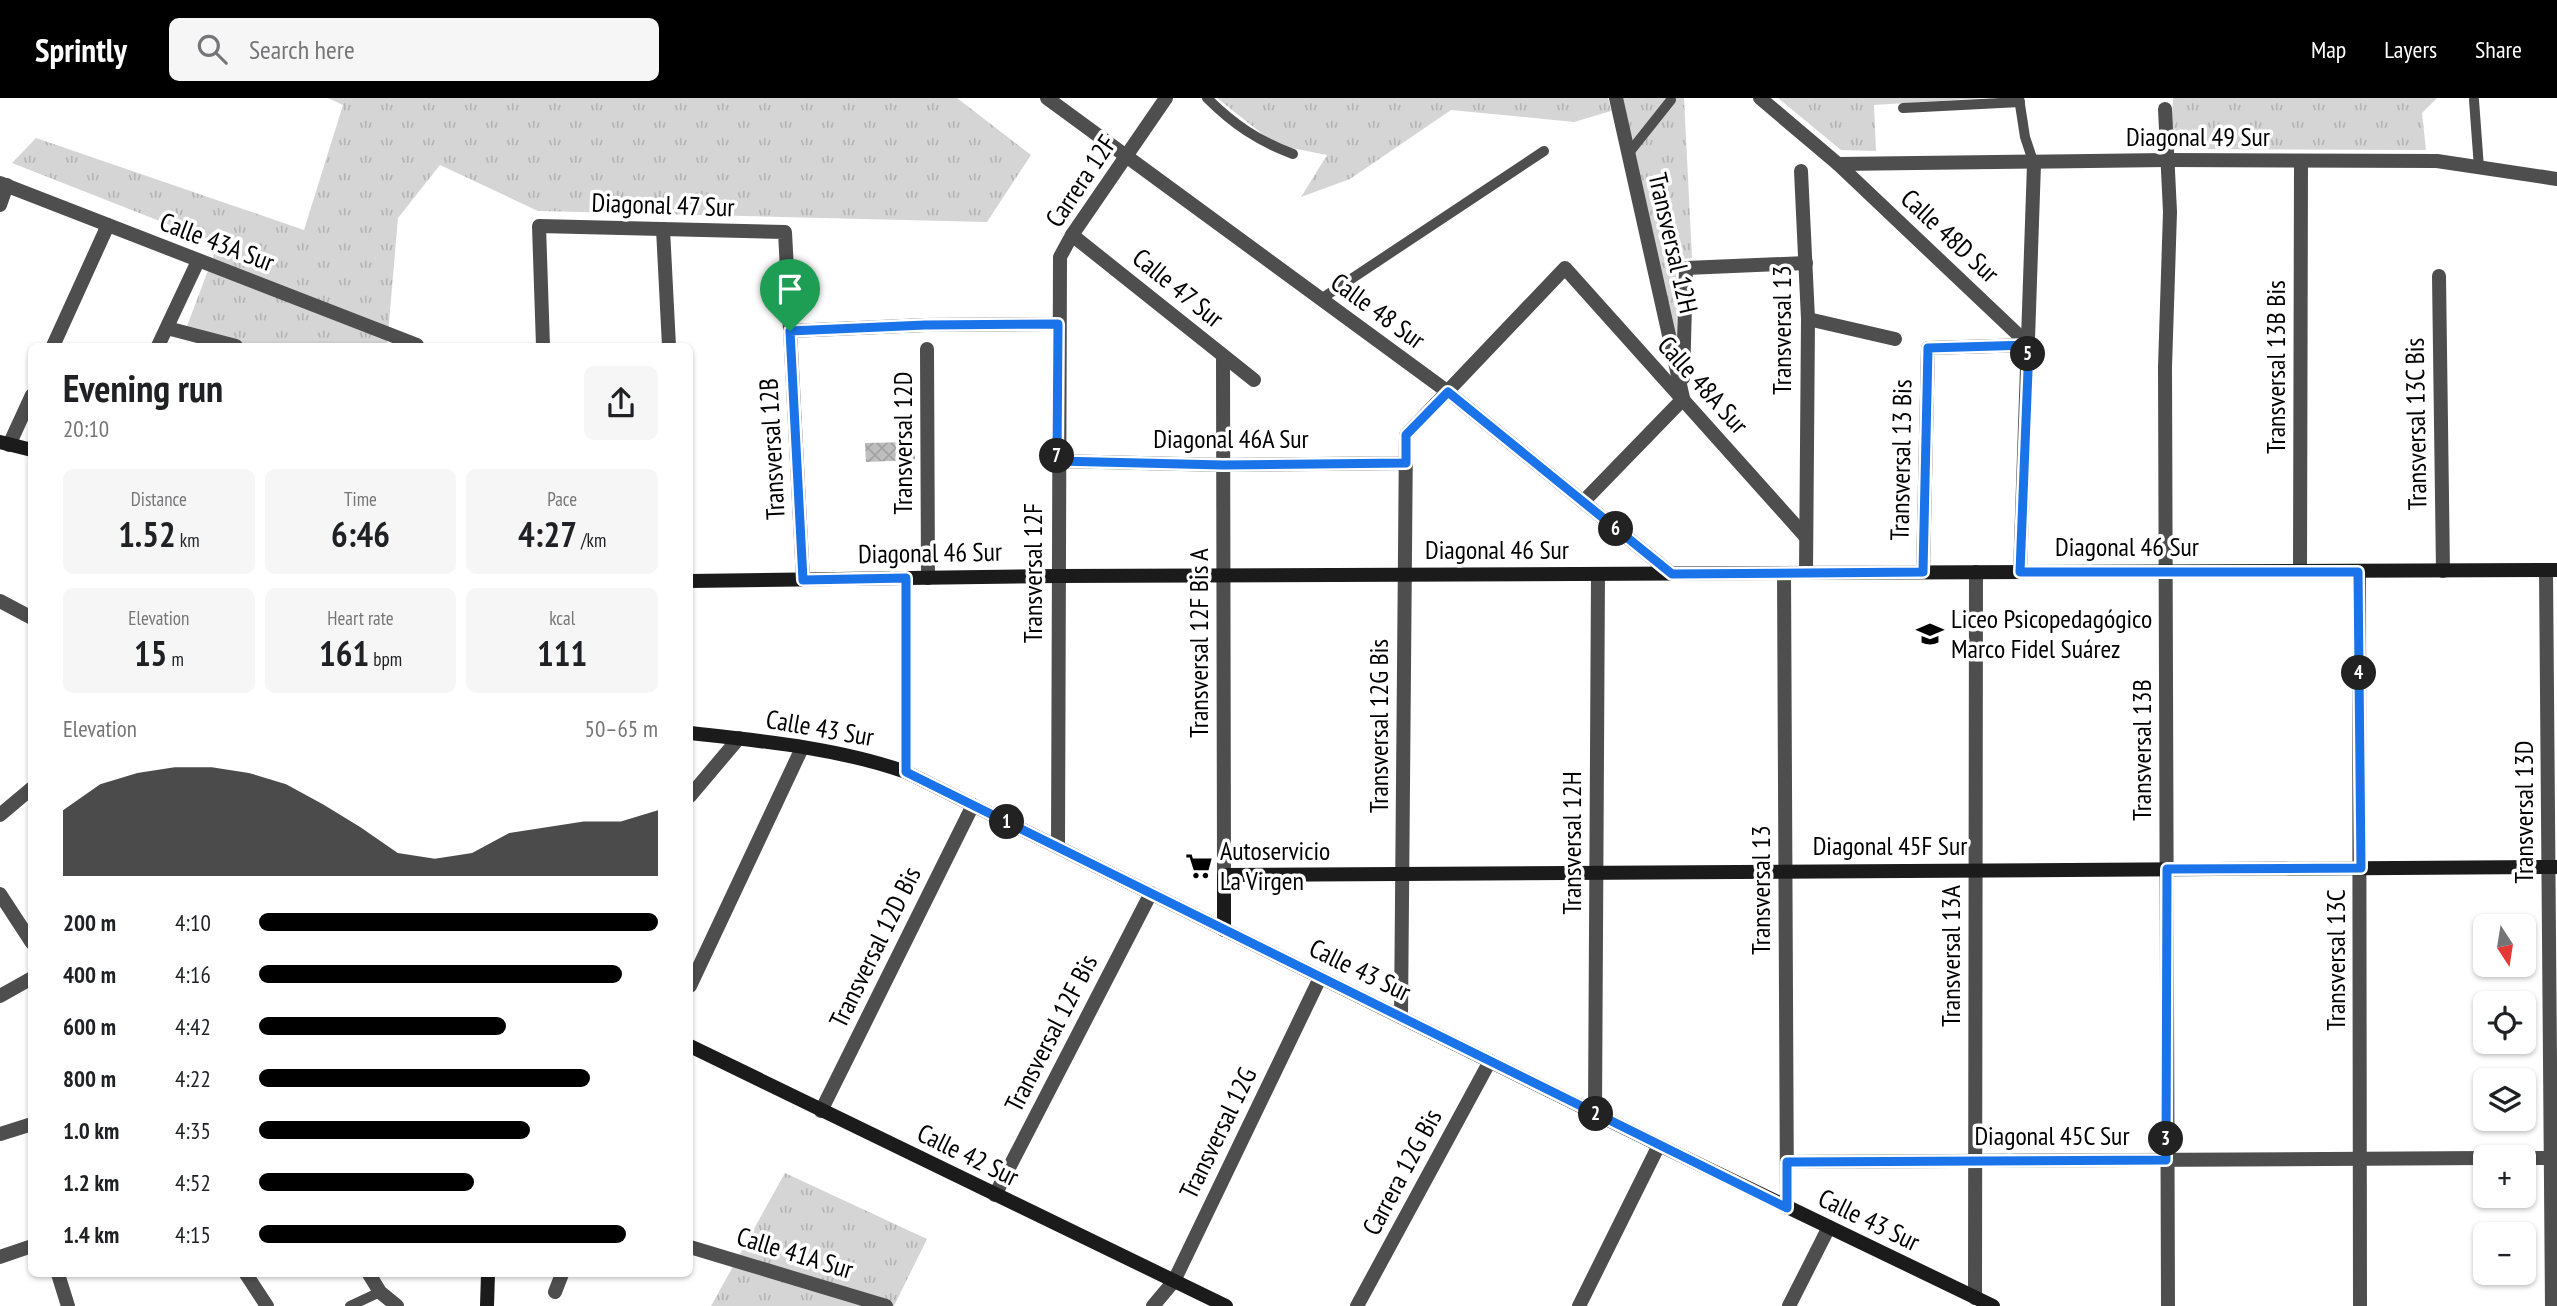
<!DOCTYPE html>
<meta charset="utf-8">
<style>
body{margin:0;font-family:"PT Sans Narrow",sans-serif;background:#f6f6f6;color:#202124;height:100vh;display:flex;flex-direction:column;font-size:26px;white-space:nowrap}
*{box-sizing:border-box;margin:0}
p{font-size:23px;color:#757577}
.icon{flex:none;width:38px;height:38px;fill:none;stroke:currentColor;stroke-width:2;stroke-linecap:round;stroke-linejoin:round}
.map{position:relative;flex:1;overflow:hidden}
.drawer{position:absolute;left:28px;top:245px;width:665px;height:934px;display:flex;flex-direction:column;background:#fff;border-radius:10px;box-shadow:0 2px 5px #0004}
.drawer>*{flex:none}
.needle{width:46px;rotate:168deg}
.controls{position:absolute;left:2473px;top:816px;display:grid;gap:14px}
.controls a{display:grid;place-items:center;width:63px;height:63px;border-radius:10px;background:#fff;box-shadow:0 2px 5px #0004;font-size:35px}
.pin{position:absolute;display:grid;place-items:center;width:60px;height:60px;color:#fff;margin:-72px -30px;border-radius:50% 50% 50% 0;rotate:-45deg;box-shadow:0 0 7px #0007}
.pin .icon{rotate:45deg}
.km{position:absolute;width:35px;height:35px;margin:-18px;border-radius:50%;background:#222;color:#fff;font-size:19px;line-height:35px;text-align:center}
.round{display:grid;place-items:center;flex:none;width:74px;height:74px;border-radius:10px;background:#f6f6f6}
.headline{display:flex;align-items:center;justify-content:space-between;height:119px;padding:0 35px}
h1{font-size:38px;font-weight:800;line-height:52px}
.stats{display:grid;grid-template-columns:repeat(3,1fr);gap:10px;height:119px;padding:7px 35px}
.stats div{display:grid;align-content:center;border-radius:10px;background:#f6f6f6;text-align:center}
.stats b{font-size:35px;font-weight:800}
.stats small{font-size:19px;font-weight:400}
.stats p{font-size:19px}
.chart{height:196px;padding:14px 35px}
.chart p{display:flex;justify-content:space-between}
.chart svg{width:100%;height:126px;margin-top:7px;fill:#000;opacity:.7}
ul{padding:0 35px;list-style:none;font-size:23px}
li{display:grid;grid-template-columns:112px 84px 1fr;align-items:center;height:52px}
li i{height:18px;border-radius:9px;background:#000}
header{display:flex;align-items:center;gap:42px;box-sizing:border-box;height:98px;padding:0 35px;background:#000;color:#fff}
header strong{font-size:33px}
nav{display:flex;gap:38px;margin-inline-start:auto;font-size:24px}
.search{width:490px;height:63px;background:#f6f6f6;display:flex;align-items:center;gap:18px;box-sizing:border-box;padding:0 24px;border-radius:10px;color:#757577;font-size:26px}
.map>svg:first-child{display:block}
</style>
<header>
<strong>Sprintly</strong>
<div class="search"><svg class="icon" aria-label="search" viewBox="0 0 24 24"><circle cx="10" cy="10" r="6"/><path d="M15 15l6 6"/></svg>Search here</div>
<nav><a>Map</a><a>Layers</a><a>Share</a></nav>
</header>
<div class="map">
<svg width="2557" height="1208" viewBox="0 0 2557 1208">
<defs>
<pattern id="grass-tufts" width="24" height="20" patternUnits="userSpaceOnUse" patternTransform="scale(1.75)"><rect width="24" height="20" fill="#d5d5d5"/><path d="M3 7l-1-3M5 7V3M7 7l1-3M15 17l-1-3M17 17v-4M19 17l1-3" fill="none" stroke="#b5b5b5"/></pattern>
<pattern id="building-cross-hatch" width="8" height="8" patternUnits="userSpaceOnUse" patternTransform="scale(1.75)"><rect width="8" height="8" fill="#bebebe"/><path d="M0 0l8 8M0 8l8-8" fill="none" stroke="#a2a2a2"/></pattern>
</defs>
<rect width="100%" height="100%" fill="#fff"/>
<!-- grass -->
<g fill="url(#grass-tufts)">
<polygon points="328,0 957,0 1031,57 987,124 538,113 440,67 398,120 387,248 235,248 184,236 218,146 12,65 36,40 304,132 343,7"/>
<polygon points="1217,0 1608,0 1611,13 1574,24 1451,12 1350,81 1301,99 1327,57 1276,47"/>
<polygon points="1622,0 1684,0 1692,160 1676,162 1677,244"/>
<polygon points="1778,0 1985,0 1874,7 1876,53 1841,52"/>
<polygon points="2173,0 2437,0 2422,15 2426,52 2170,51"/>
<polygon points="785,1075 927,1141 894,1208 711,1208"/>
</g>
<!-- building -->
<polygon fill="url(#building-cross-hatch)" points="915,344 915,362 866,364 865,345"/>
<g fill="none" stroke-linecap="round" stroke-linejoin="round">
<!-- lane -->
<g stroke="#4e4e4e" stroke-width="10">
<path d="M 1207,0 C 1233,26 1258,43 1293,56"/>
<polyline points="2019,0 2025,39 2034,66"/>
<polyline points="2474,2 2479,70"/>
<polyline points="1903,10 2020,4"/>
<polyline points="1628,56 1671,2"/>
<polyline points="1321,201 1544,53"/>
<polyline points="350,1208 380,1194"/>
</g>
<!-- street -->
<g stroke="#4e4e4e" stroke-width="14">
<polyline points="1047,0 1448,294 1672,476"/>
<polyline points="1616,0 1683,300"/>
<polyline points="1760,0 1838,66 2029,247"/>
<polyline points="2165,11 2170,114 2165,269 2168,1208"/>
<polyline points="1838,66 2166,62 2437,63 2557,81"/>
<polyline points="1801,73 1808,221 1806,475"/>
<polyline points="0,85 417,247"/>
<polyline points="0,107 7,87"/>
<polyline points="663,131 669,248"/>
<polyline points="1072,137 1254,282"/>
<polyline points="2439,178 2443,473"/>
<polyline points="1808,221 1895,241"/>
<polyline points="167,230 236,248"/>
<polyline points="790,233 925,227 1058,226"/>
<polyline points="53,248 108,127"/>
<polyline points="158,248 198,163"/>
<polyline points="543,248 539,128 785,134 803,482"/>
<polyline points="927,251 928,480"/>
<polyline points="1223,258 1224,777"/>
<polyline points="1683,280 1686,170 1806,165"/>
<polyline points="9,347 32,297"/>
<polyline points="1057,363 1223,367 1406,365"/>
<polyline points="1583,404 1683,301"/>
<polyline points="2546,472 2552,1208"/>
<polyline points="1923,474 1928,250 2029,247"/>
<polyline points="2020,474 2034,66"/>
<polyline points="2300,474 2301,64"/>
<polyline points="2359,474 2360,1208"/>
<polyline points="1784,475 1787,1110"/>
<polyline points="906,480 906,674"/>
<polyline points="0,503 32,520"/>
<polyline points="690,698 739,640"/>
<polyline points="0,717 32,690"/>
<polyline points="1058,749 1060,159 1072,137 1166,0"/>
<polyline points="0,796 32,845"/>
<polyline points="690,888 802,650"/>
<polyline points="0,898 32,880"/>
<polyline points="1401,919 1406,337 1565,170 1805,438"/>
<polyline points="821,1013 973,707"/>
<polyline points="1595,1015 1598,476"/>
<polyline points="0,1036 32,1026"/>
<polyline points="2524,1060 2557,1060"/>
<polyline points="1787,1064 2485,1060"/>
<polyline points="995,1097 1151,795"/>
<polyline points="690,1149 886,1208"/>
<polyline points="0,1159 32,1148"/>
<polyline points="58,1176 68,1208"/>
<polyline points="246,1176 267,1208"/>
<polyline points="369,1176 380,1194 397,1208"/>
<polyline points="555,1194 562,1176"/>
<polyline points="1975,1200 1976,474"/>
<polyline points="1153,1208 1174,1183 1320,880"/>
<polyline points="1357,1208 1490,963"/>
<polyline points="1579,1208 1659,1047"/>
<polyline points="1789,1208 1829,1129"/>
</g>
<!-- secondary -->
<g stroke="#1b1b1b" stroke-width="14">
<polyline points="0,344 32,352"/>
<polyline points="690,483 1058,478 2557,472"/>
<path d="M 690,635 C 762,643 838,650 906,674 L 1659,1047 L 1993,1208"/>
<polyline points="1224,832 1224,777 2557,769"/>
<polyline points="690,948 1226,1208"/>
<polyline points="487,1208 488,1176"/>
</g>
</g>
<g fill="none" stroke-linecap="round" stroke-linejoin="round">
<defs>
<polygon id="route" points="1058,226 1057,363 1223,367 1406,365 1406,337 1448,294 1672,476 1923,474 1928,250 2029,247 2020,474 2358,474 2361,770 2167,771 2166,1062 1787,1064 1787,1110 906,674 906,480 803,482 790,233 925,227"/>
</defs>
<!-- route casing -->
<use href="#route" stroke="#fff" stroke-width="14"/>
<!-- route -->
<use href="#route" stroke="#1a73e8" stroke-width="9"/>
</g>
<!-- icons -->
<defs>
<symbol id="school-bare" viewBox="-9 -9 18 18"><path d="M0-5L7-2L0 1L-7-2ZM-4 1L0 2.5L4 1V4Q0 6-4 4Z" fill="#000" stroke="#fff" stroke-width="2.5" paint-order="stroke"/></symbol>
<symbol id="supermarket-bare" viewBox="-9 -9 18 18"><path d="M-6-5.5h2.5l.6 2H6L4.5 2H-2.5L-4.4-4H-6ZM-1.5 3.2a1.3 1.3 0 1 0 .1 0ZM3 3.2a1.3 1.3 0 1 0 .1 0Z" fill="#000" stroke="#fff" stroke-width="2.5" paint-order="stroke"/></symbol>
</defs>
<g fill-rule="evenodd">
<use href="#school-bare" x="1911" y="517" width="38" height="38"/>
<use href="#supermarket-bare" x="1180" y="749" width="38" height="38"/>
</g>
<g text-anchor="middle" stroke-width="7" stroke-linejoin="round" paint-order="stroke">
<!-- street labels -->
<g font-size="26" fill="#000" stroke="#fff">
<text x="2198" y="48">Diagonal 49 Sur</text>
<text transform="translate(1081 83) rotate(-56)" y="9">Carrera 12F</text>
<text transform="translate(663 107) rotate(2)" y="9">Diagonal 47 Sur</text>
<text transform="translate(1950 138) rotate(43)" y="9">Calle 48D Sur</text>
<text transform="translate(217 144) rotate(21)" y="9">Calle 43A Sur</text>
<text transform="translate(1673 145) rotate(77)" y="9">Transversal 12H</text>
<text transform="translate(1178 190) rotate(39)" y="9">Calle 47 Sur</text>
<text transform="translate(1378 213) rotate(36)" y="9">Calle 48 Sur</text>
<text transform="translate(1782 232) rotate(-90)" y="9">Transversal 13</text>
<text transform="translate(2276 269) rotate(-90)" y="9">Transversal 13B Bis</text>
<text transform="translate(1703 287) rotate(48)" y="9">Calle 48A Sur</text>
<text transform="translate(2416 326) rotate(-91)" y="9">Transversal 13C Bis</text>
<text x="1231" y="350">Diagonal 46A Sur</text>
<text transform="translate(903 345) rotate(-90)" y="9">Transversal 12D</text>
<text transform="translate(772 351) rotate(-93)" y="9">Transversal 12B</text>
<text transform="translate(1901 362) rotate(-89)" y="9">Transversal 13 Bis</text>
<text x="2127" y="458">Diagonal 46 Sur</text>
<text x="1497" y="461">Diagonal 46 Sur</text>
<text transform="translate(930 455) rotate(-1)" y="9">Diagonal 46 Sur</text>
<text transform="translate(1033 475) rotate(-90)" y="9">Transversal 12F</text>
<text transform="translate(1199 545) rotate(-90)" y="9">Transversal 12F Bis A</text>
<text transform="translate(1379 628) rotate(-90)" y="9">Transversal 12G Bis</text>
<text transform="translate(820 630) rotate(10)" y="9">Calle 43 Sur</text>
<text transform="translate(2142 652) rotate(-90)" y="9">Transversal 13B</text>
<text transform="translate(2524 714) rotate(-90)" y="9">Transversal 13D</text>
<text transform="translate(1572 745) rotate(-90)" y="9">Transversal 12H</text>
<text x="1890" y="757">Diagonal 45F Sur</text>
<text transform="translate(1761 792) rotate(-90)" y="9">Transversal 13</text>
<text transform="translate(875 849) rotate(-64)" y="9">Transversal 12D Bis</text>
<text transform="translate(1951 858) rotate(-90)" y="9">Transversal 13A</text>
<text transform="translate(2336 862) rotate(-90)" y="9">Transversal 13C</text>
<text transform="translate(1360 872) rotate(26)" y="9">Calle 43 Sur</text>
<text transform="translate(1051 935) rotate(-63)" y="9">Transversal 12F Bis</text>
<text transform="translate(1218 1035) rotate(-64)" y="9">Transversal 12G</text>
<text x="2052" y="1047">Diagonal 45C Sur</text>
<text transform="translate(968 1057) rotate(26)" y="9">Calle 42 Sur</text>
<text transform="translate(1402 1074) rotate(-62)" y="9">Carrera 12G Bis</text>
<text transform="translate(1869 1122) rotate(26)" y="9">Calle 43 Sur</text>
<text transform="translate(795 1155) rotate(17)" y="9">Calle 41A Sur</text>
</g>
<!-- poi labels -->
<g font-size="26" fill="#000" stroke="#fff" text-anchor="start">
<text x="1951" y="530">Liceo Psicopedagógico<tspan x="1951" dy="30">Marco Fidel Suárez</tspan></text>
<text x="1220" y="762">Autoservicio<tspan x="1220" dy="30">La Virgen</tspan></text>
</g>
</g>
</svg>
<div class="controls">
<a><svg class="needle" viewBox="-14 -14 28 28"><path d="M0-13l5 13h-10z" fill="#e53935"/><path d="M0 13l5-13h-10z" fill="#757577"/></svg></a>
<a><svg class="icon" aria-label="locate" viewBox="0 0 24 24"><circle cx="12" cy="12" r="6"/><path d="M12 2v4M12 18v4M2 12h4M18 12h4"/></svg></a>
<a><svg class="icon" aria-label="layers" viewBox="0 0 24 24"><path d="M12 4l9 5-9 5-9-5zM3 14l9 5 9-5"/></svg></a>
<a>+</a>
<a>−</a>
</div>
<div class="pin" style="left:790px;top:233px;background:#1e9e55"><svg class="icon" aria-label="arrive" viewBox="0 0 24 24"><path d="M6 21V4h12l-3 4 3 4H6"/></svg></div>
<b class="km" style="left:1007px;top:724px">1</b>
<b class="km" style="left:1596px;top:1016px">2</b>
<b class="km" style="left:2166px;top:1041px">3</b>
<b class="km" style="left:2359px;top:575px">4</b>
<b class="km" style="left:2028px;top:256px">5</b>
<b class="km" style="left:1616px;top:431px">6</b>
<b class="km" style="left:1057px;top:358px">7</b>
<section class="drawer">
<div class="headline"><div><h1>Evening run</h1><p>20:10</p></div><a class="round"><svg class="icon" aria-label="share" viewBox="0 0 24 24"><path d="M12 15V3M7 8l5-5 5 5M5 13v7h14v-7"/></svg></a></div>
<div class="stats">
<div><p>Distance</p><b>1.52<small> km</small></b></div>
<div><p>Time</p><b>6:46</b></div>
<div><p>Pace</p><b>4:27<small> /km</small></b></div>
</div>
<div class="stats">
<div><p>Elevation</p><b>15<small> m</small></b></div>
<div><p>Heart rate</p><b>161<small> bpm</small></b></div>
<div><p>kcal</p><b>111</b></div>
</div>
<div class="chart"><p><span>Elevation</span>50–65 m</p>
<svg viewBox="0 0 160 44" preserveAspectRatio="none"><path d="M0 44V21L10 12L20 8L30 6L40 6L50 8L60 12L70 19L80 27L90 36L100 38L110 36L120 29L130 27L140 25L150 25L160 21V44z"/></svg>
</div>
<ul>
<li><b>200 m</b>4:10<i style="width:100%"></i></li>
<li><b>400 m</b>4:16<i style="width:91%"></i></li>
<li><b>600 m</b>4:42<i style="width:62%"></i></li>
<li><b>800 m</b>4:22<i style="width:83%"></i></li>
<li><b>1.0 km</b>4:35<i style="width:68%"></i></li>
<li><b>1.2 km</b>4:52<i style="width:54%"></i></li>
<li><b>1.4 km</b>4:15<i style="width:92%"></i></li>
</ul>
</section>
</div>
